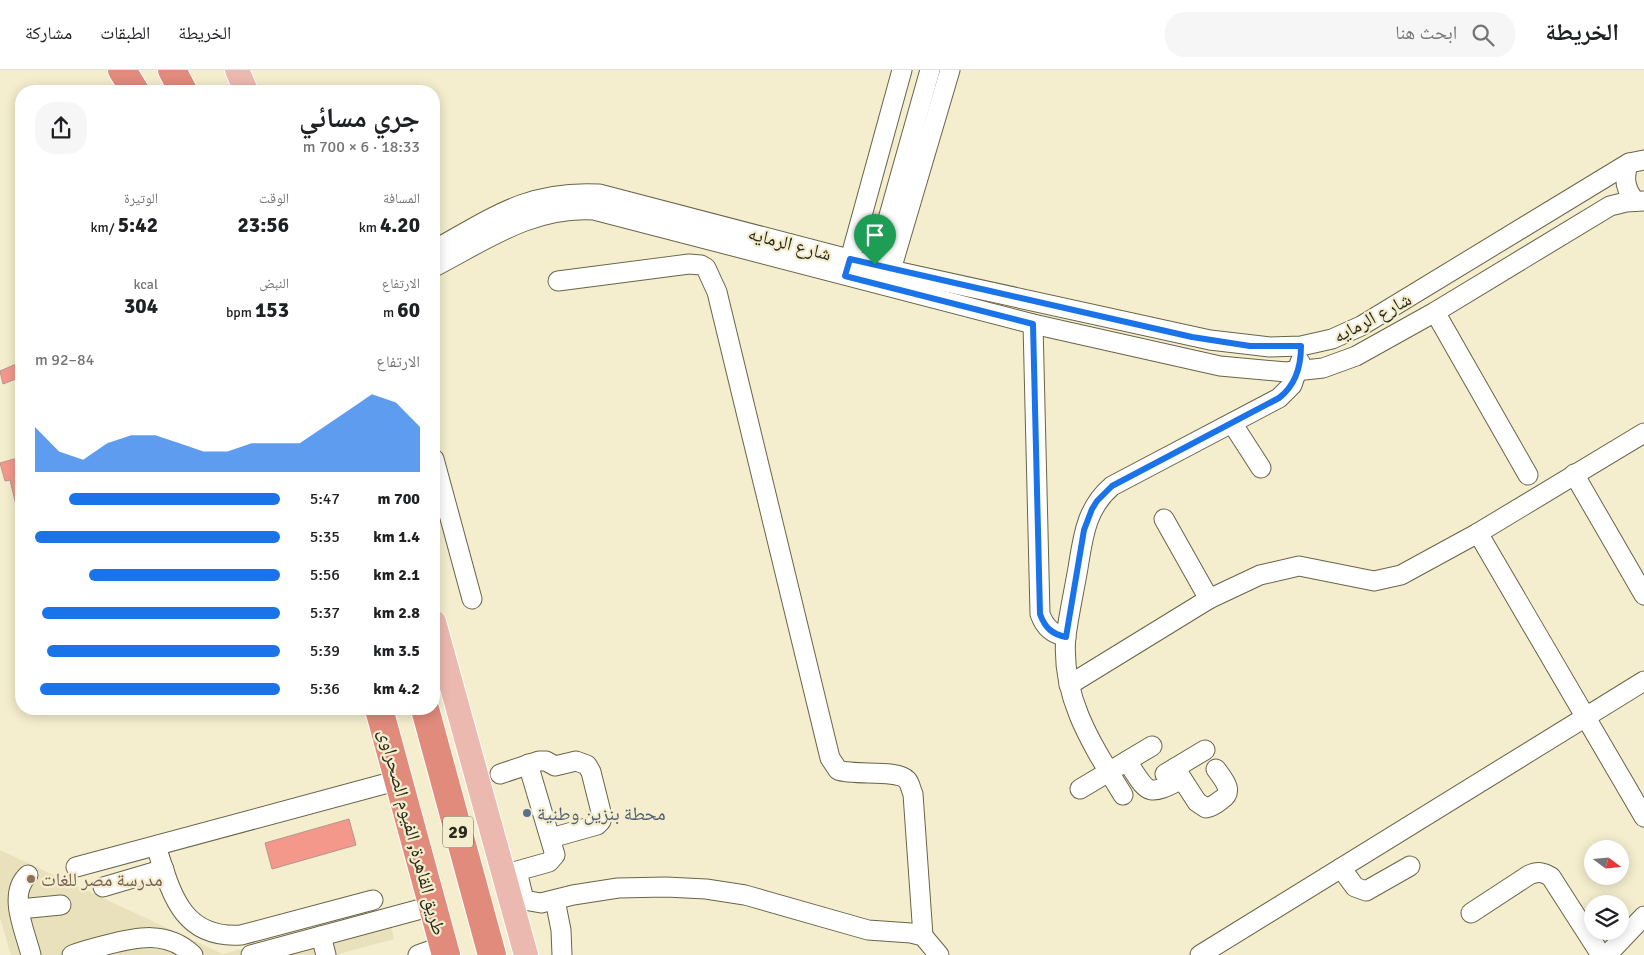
<!DOCTYPE html>
<html lang="ar">
<meta charset="utf-8">
<style>
body{margin:0;font-family:Signika,"Noto Naskh Arabic",sans-serif;background:#f6f6f6;color:#202124;direction:rtl;height:100vh;display:flex;flex-direction:column;font-size:19px;white-space:nowrap}
*{box-sizing:border-box;margin:0}
p{font-size:16px;color:#757577}
.icon{flex:none;width:28px;height:28px;fill:none;stroke:currentColor;stroke-width:2;stroke-linecap:round;stroke-linejoin:round}
.map{position:relative;flex:1;overflow:hidden;direction:ltr}
.drawer{position:absolute;left:15px;top:15px;width:425px;height:630px;display:flex;flex-direction:column;background:#fff;border-radius:20px;box-shadow:0 2px 12px #0003;direction:rtl}
.drawer>*{flex:none}
.needle{width:32px;rotate:106deg}
.tools{position:absolute;left:1584px;top:770px;display:grid;gap:10px}
.tools a{display:grid;place-items:center;width:45px;height:45px;border-radius:50%;background:#fff;box-shadow:0 2px 12px #0003;font-size:25px}
.pin{position:absolute;display:grid;place-items:center;width:42px;height:42px;color:#fff;margin:-51px -21px;border-radius:50% 50% 50% 0;rotate:-45deg;box-shadow:0 0 5px #0007}
.pin .icon{rotate:45deg}
.round{display:grid;place-items:center;flex:none;width:52px;height:52px;border-radius:20px;background:#f6f6f6}
.head{display:flex;align-items:center;justify-content:space-between;height:85px;padding:0 20px}
h1{font-size:28px;font-weight:800;line-height:38px}
.stats{display:grid;grid-template-columns:repeat(3,1fr);gap:8px;height:85px;padding:5px 20px}
.stats div{display:grid;align-content:center}
.stats b{font-size:21px;font-weight:800}
.stats small{font-size:14px;font-weight:400}
.stats p{font-size:14px}
.chart{height:140px;padding:10px 20px}
.chart p{display:flex;justify-content:space-between}
.chart svg{width:100%;height:90px;margin-top:5px;fill:#1a73e8;opacity:.7}
ul{padding:0 20px;list-style:none;font-size:16px}
li{display:grid;grid-template-columns:80px 60px 1fr;align-items:center;height:38px}
li i{height:12px;border-radius:6px;background:#1a73e8}
header{display:flex;align-items:center;gap:30px;box-sizing:border-box;height:70px;padding:0 25px;background:#fff;border-bottom:1px solid #e0e0e0}
header strong{font-size:24px}
nav{display:flex;gap:28px;margin-inline-start:auto;font-size:18px}
.search{width:350px;height:45px;background:#f6f6f6;display:flex;align-items:center;gap:12px;box-sizing:border-box;padding:0 18px;border-radius:20px;color:#757577;font-size:19px}
.map>svg:first-child{display:block}
</style>
<header>
<strong>الخريطة</strong>
<div class="search"><svg class="icon" aria-label="search" viewBox="0 0 24 24"><circle cx="10" cy="10" r="6"/><path d="M15 15l6 6"/></svg>ابحث هنا</div>
<nav><a>الخريطة</a><a>الطبقات</a><a>مشاركة</a></nav>
</header>
<div class="map">
<svg width="1644" height="885" viewBox="0 0 1644 885">
<rect width="100%" height="100%" fill="#f4eece"/>
<!-- built -->
<polygon fill="#e9e1bb" points="0,780 223,884 387,838 394,869 335,885 11,885 0,848"/>
<!-- building -->
<g fill="#f4988b" stroke="#b7958f">
<polygon points="21,292 21,307 3,314 0,301"/>
<polygon points="21,387 21,438 17,439 10,410 5,411 0,393"/>
<polygon points="349,749 356,775 272,799 265,773"/>
</g>
<g fill="none" stroke-linecap="round" stroke-linejoin="round">
<defs>
<g id="minor">
<path d="M 1629,93 C 1623,107 1625,119 1635,131"/>
<path d="M 434,180 C 492,148 528,120 599,124 L 891,200 L 1210,270 L 1270,277 L 1301,276 L 1332,269 L 1361,256 L 1629,93 L 1644,90"/>
<path d="M 434,197 C 486,170 533,136 594,140 L 1033,254 L 1220,296 L 1286,302 L 1323,298 L 1356,286 L 1435,242 L 1610,136 L 1626,132 L 1644,131"/>
<polyline points="847,200 902,0"/>
<polyline points="872,206 930,0"/>
<polyline points="888,210 950,0"/>
<path d="M 558,211 L 689,194 L 701,195 L 706,198 L 717,222 L 830,688 L 838,700 C 855,706 897,699 907,710 C 910,713 911,720 913,724 L 923,866"/>
<polyline points="1435,242 1528,405"/>
<path d="M 1033,254 L 1040,544 C 1045,558 1053,564 1066,567"/>
<polyline points="1232,353 1261,398"/>
<polyline points="434,389 472,529"/>
<polyline points="1574,404 1644,525"/>
<polyline points="1164,449 1209,529"/>
<polyline points="1478,463 1644,747"/>
<polyline points="1069,615 1209,529 1260,505 1299,496 1374,511 1401,505 1478,463 1644,363"/>
<path d="M 1127,691 C 1148,723 1146,728 1182,709"/>
<path d="M 1175,698 L 1197,732 L 1206,738 C 1212,737 1216,734 1221,730 C 1235,721 1223,709 1216,699"/>
<polyline points="500,704 539,691 546,691 555,696 576,691 587,695 591,702 602,746 601,751 597,755 551,768"/>
<polyline points="1165,704 1205,680"/>
<polyline points="1080,719 1152,676"/>
<path d="M 1123,725 C 1093,676 1060,627 1066,566 C 1069,544 1074,521 1078,498 C 1083,467 1086,438 1112,416 L 1279,328 L 1292,315 L 1300,292"/>
<path d="M 156,776 C 171,822 181,869 241,865 L 373,830"/>
<polyline points="76,797 399,710"/>
<polyline points="1341,798 1355,817 1366,821 1410,796"/>
<path d="M 28,805 C 7,824 25,861 31,885"/>
<polyline points="103,817 164,799"/>
<polyline points="524,830 517,801 549,792 555,785 528,694"/>
<polyline points="555,830 561,860 562,885"/>
<polyline points="511,832 524,830 541,833 573,825 618,818 666,817 706,819 745,825 868,860 911,863 923,866 939,885"/>
<polyline points="19,839 61,835"/>
<path d="M 1471,843 L 1529,805 C 1538,801 1543,802 1551,807 L 1601,885"/>
<polyline points="321,866 326,885"/>
<path d="M 72,885 C 83,881 94,878 106,875 C 137,867 167,860 193,885"/>
<polyline points="251,885 432,836"/>
<polyline points="418,885 443,876"/>
<polyline points="1200,885 1644,611"/>
<polyline points="1607,885 1644,846"/>
</g>
<g id="major">
<polyline points="237,0 246,21"/>
<polyline points="434,552 526,885"/>
</g>
<g id="highway">
<polyline points="122,0 135,21"/>
<polyline points="172,0 183,21"/>
<polyline points="379,639 446,885"/>
<polyline points="425,639 492,885"/>
</g>
</defs>
<!-- minor casing -->
<use href="#minor" stroke="#696448" stroke-width="21"/>
<!-- major casing -->
<use href="#major" stroke="#fff" stroke-width="26"/>
<!-- highway casing -->
<use href="#highway" stroke="#fff" stroke-width="30"/>
<!-- minor -->
<use href="#minor" stroke="#fff" stroke-width="19"/>
<!-- major -->
<use href="#major" stroke="#ecb9b0" stroke-width="24"/>
<!-- highway -->
<use href="#highway" stroke="#e08b7c" stroke-width="28"/>
</g>
<g fill="none" stroke-linecap="round" stroke-linejoin="round">
<defs>
<path id="route" d="M 850,189 L 1192,267 L 1250,276 L 1301,276 C 1301,297 1296,315 1279,328 L 1112,416 L 1097,431 L 1092,439 L 1084,460 L 1066,567 C 1052,564 1045,558 1040,544 L 1033,254 L 845,206 Z"/>
</defs>
<!-- route casing -->
<use href="#route" stroke="#fff" stroke-width="10"/>
<!-- route -->
<use href="#route" stroke="#1a73e8" stroke-width="6"/>
</g>
<!-- markers -->
<circle fill="#5c6f8a" stroke="#f4eece" stroke-width="2" cx="527" cy="743" r="5"/>
<circle fill="#8d6e63" stroke="#f4eece" stroke-width="2" cx="31" cy="809" r="5"/>
<g text-anchor="middle" stroke-width="4.5" stroke-linejoin="round" paint-order="stroke">
<!-- shield labels -->
<rect fill="#f4eece" stroke="#676452" stroke-width="1" x="443" y="746.5" width="30" height="31" rx="4"/>
<g font-size="18" font-weight="bold" fill="#2b291d">
<text x="458" y="768">29</text>
</g>
<!-- street labels -->
<g font-size="19" fill="#2b291d" stroke="#f4eece">
<text transform="translate(790 173) rotate(15)" y="7">شارع الرمايه</text>
<text transform="translate(1372 247) rotate(-28)" y="7">شارع الرمايه</text>
<text transform="translate(413 762) rotate(75)" y="7">طريق القاهرة, الفيوم الصحراوى</text>
</g>
<!-- service labels -->
<g font-size="19" fill="#4e5e75" stroke="#f4eece" text-anchor="start">
<text x="537" y="750">محطة بنزين وطنية</text>
</g>
<!-- education labels -->
<g font-size="19" fill="#785e54" stroke="#f4eece" text-anchor="start">
<text x="41" y="816">مدرسة مصر للغات</text>
</g>
</g>
</svg>
<div class="tools">
<a><svg class="needle" viewBox="-14 -14 28 28"><path d="M0-13l5 13h-10z" fill="#e53935"/><path d="M0 13l5-13h-10z" fill="#757577"/></svg></a>
<a><svg class="icon" aria-label="layers" viewBox="0 0 24 24"><path d="M12 4l9 5-9 5-9-5zM3 14l9 5 9-5"/></svg></a>
</div>
<div class="pin" style="left:875px;top:195px;background:#1e9e55"><svg class="icon" aria-label="arrive" viewBox="0 0 24 24"><path d="M6 21V4h12l-3 4 3 4H6"/></svg></div>
<section class="drawer">
<div class="head"><div><h1>جري مسائي</h1><p>18:33 · 6 × 700 m</p></div><a class="round"><svg class="icon" aria-label="share" viewBox="0 0 24 24"><path d="M12 15V3M7 8l5-5 5 5M5 13v7h14v-7"/></svg></a></div>
<div class="stats">
<div><p>المسافة</p><b>4.20<small> km</small></b></div>
<div><p>الوقت</p><b>23:56</b></div>
<div><p>الوتيرة</p><b>5:42<small> /km</small></b></div>
</div>
<div class="stats">
<div><p>الارتفاع</p><b>60<small> m</small></b></div>
<div><p>النبض</p><b>153<small> bpm</small></b></div>
<div><p>kcal</p><b>304</b></div>
</div>
<div class="chart"><p><span>الارتفاع</span>84–92 m</p>
<svg viewBox="0 0 160 44" preserveAspectRatio="none"><path d="M0 44V22L10 34L20 38L30 30L40 26L50 26L60 30L70 34L80 34L90 30L100 30L110 30L120 22L130 14L140 6L150 10L160 22V44z"/></svg>
</div>
<ul>
<li><b>700 m</b>5:47<i style="width:86%"></i></li>
<li><b>1.4 km</b>5:35<i style="width:100%"></i></li>
<li><b>2.1 km</b>5:56<i style="width:78%"></i></li>
<li><b>2.8 km</b>5:37<i style="width:97%"></i></li>
<li><b>3.5 km</b>5:39<i style="width:95%"></i></li>
<li><b>4.2 km</b>5:36<i style="width:98%"></i></li>
</ul>
</section>
</div>
